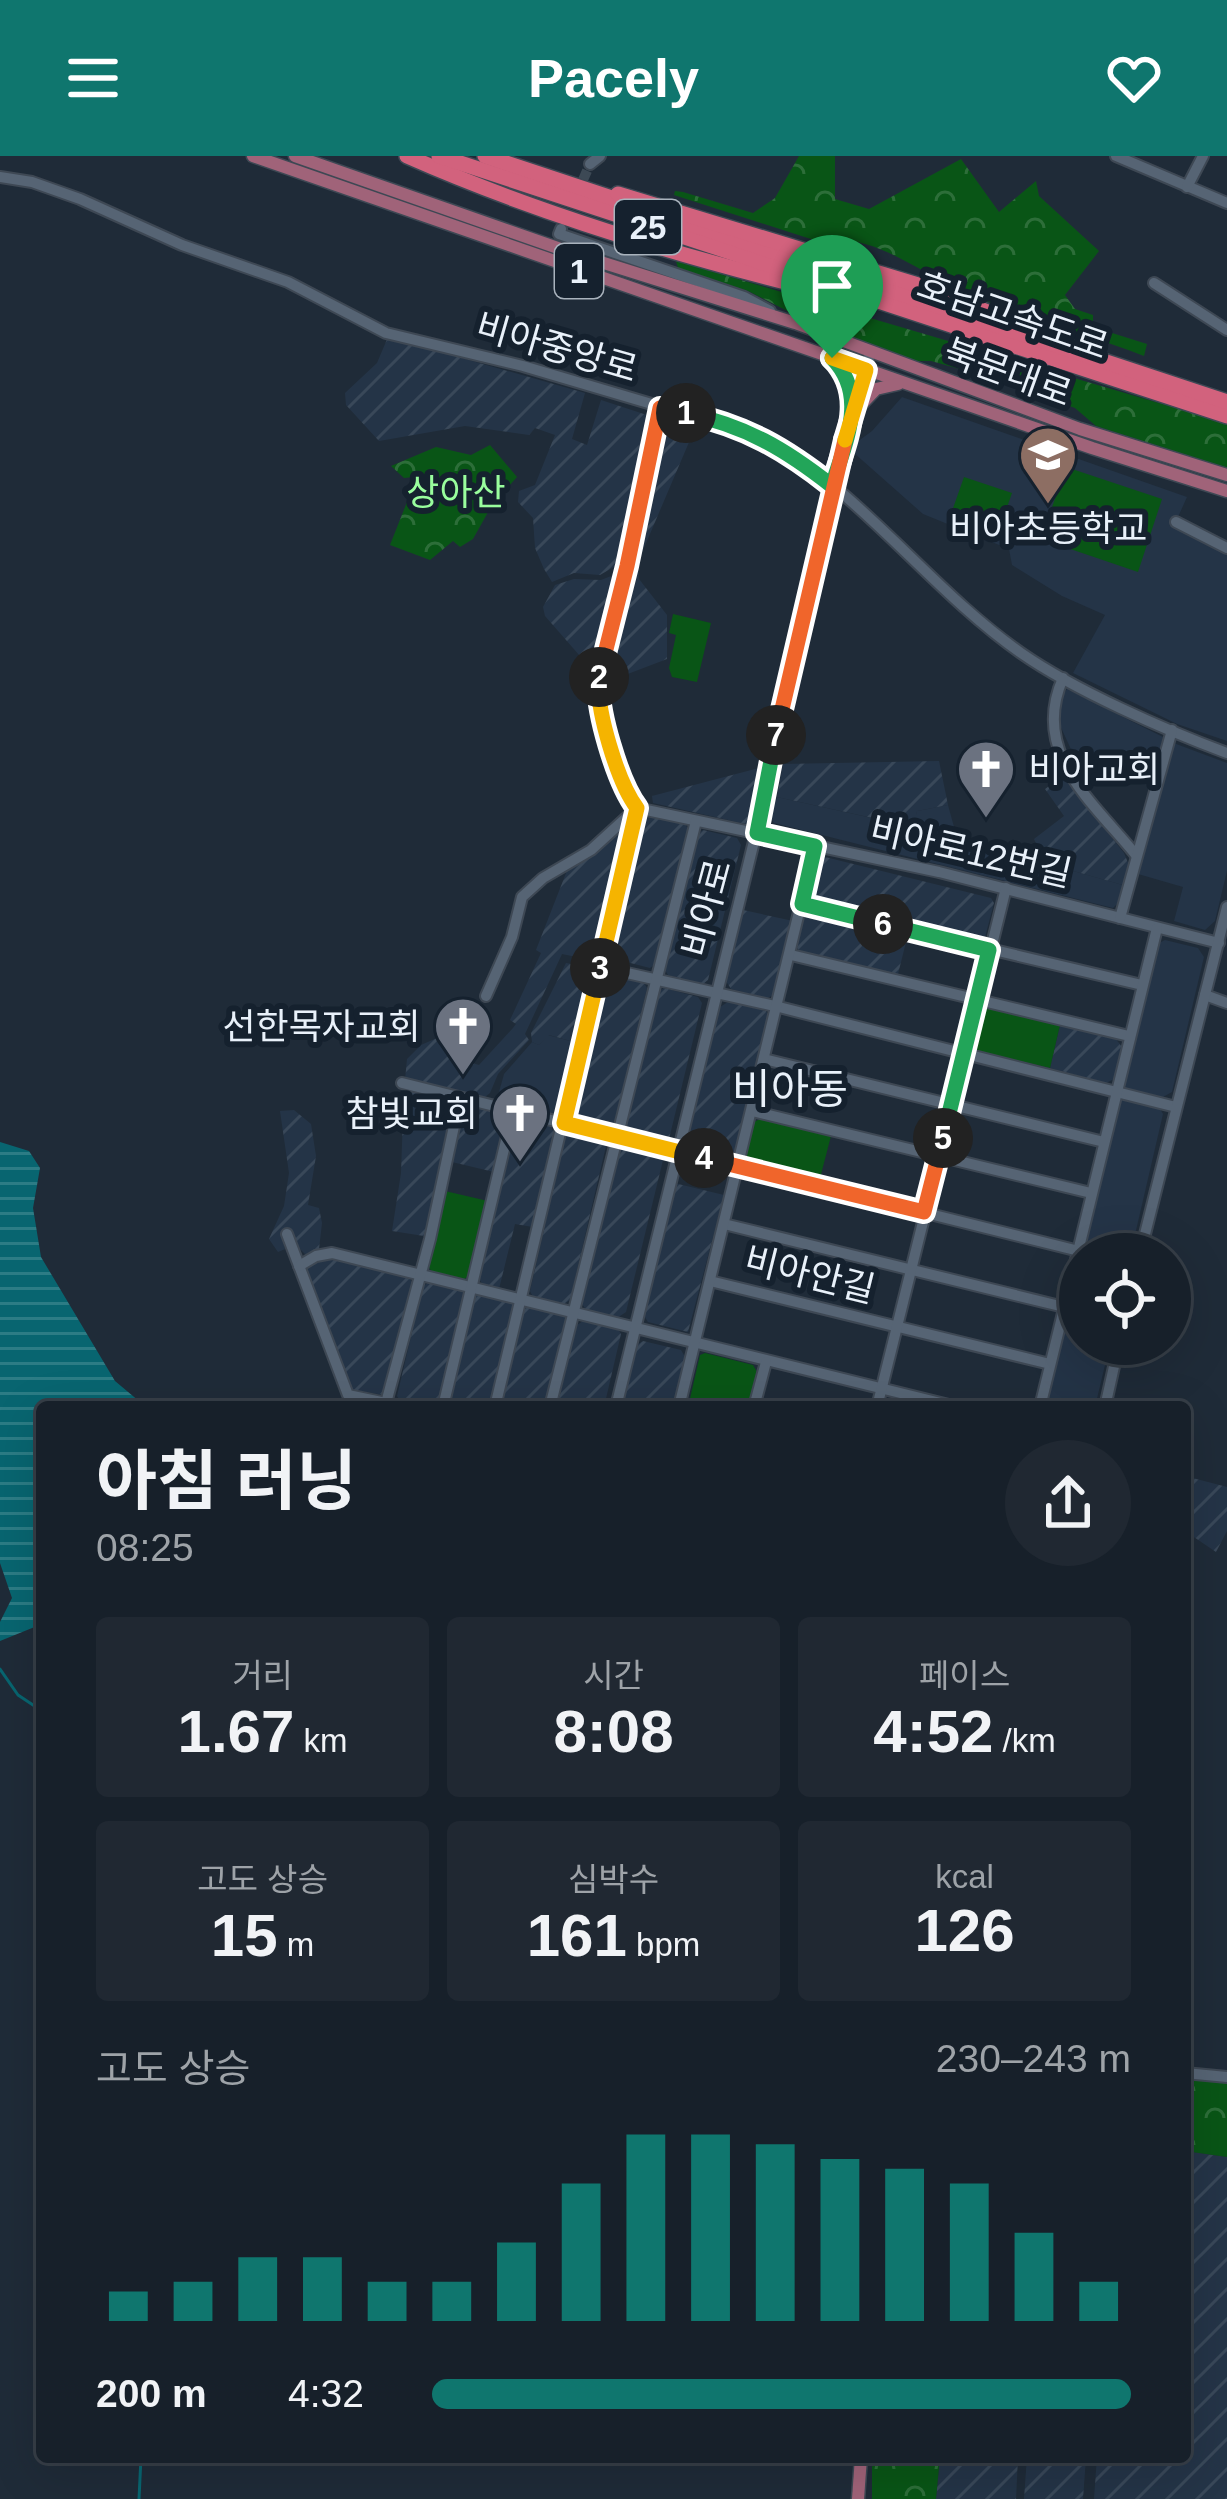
<!DOCTYPE html>
<html lang="ko">
<meta charset="utf-8">
<style>
body{margin:0;font-family:Arial,"Noto Sans KR",sans-serif;background:#202832;color:#f1f3f6;height:100vh;display:flex;flex-direction:column;font-size:45px;white-space:nowrap}
*{box-sizing:border-box;margin:0}
p{font-size:39px;color:#9ea3a8}
.icon{flex:none;width:66px;height:66px;fill:none;stroke:currentColor;stroke-width:2;stroke-linecap:round;stroke-linejoin:round}
.map{position:relative;flex:1;overflow:hidden}
.side{position:absolute;left:36px;top:1245px;width:1155px;height:1062px;display:flex;flex-direction:column;background:#17202a;border-radius:12px;box-shadow:0 12px 48px #0002,0 0 0 3px #363e47}
.side>*{flex:none}
.buttons{position:absolute;left:1059px;top:1077px;display:grid;gap:24px}
.buttons a{display:grid;place-items:center;width:132px;height:132px;border-radius:50%;background:#17202a;box-shadow:0 12px 48px #0002,0 0 0 3px #363e47;font-size:60px}
.pin{position:absolute;display:grid;place-items:center;width:102px;height:102px;color:#fff;margin:-123px -51px;border-radius:50% 50% 50% 0;rotate:-45deg;box-shadow:0 0 12px #0007}
.pin .icon{rotate:45deg}
.km{position:absolute;width:60px;height:60px;margin:-30px;border-radius:50%;background:#222;color:#fff;font-size:33px;line-height:60px;text-align:center}
.round{display:grid;place-items:center;flex:none;width:126px;height:126px;border-radius:63px;background:#202832}
.overview{display:flex;align-items:center;justify-content:space-between;height:204px;padding:0 60px}
h1{font-size:66px;font-weight:700;line-height:90px}
.stats{display:grid;grid-template-columns:repeat(3,1fr);gap:18px;height:204px;padding:12px 60px}
.stats div{display:grid;align-content:center;border-radius:12px;background:#202832;text-align:center}
.stats b{font-size:60px;font-weight:700}
.stats small{font-size:33px;font-weight:400}
.stats p{font-size:33px}
.chart{height:336px;padding:24px 60px}
.chart p{display:flex;justify-content:space-between}
.chart svg{width:100%;height:216px;margin-top:12px;stroke:#0f766e;stroke-width:6}
ul{padding:0 60px;list-style:none;font-size:39px}
li{display:grid;grid-template-columns:192px 144px 1fr;align-items:center;height:90px}
li i{height:30px;border-radius:15px;background:#0f766e}
header{display:flex;justify-content:space-between;align-items:center;height:156px;padding:0 60px;background:#0f766e;color:#fff;font-size:54px;font-weight:700}
.map>svg:first-child{display:block}
</style>
<header><svg class="icon" aria-label="menu" viewBox="0 0 24 24"><path d="M4 6h16M4 12h16M4 18h16"/></svg>Pacely<svg class="icon" aria-label="heart" viewBox="0 0 24 24"><path d="M12 20l-8-8c-3-5 5-10 8-4 3-6 11-1 8 4z"/></svg></header>
<div class="map">
<svg width="1227" height="2343" viewBox="0 0 1227 2343">
<defs>
<pattern id="industrial-furrows" width="10" height="10" patternUnits="userSpaceOnUse" patternTransform="scale(3)"><rect width="10" height="10" fill="#243447"/><path d="M-1 1l2-2M0 10L10 0M9 11l2-2" fill="none" stroke="#394859"/></pattern>
<pattern id="forest-crowns" width="20" height="18" patternUnits="userSpaceOnUse" patternTransform="scale(3)"><rect width="20" height="18" fill="#095516"/><path d="M2 6a3 3 0 1 1 6 0M12 15a3 3 0 1 1 6 0" fill="none" stroke="#2d6e39"/></pattern>
<pattern id="water-rules" width="6" height="5" patternUnits="userSpaceOnUse" patternTransform="scale(3)"><rect width="6" height="5" fill="#086570"/><path d="M0 2.5h6" fill="none" stroke="#2c7c85"/></pattern>
</defs>
<rect width="100%" height="100%" fill="#1f2b38"/>
<!-- built -->
<g fill="#243447">
<polygon points="902,241 1187,341 1174,370 1227,396 1227,585 1177,568 1073,517 1105,459 1062,440 1012,409 1009,393 923,358 854,297 857,286 872,275"/>
<polygon points="1067,533 1163,581 1152,627 1144,624 1136,614 1135,600 1127,597 1106,598 1080,613 1058,565 1056,549"/>
<polygon points="1171,586 1227,607 1227,715 1215,765 1205,774 1174,765 1183,731 1138,718"/>
<polygon points="777,641 913,671 917,655 948,649 956,678 986,693 1028,703 1036,686 1045,707 1123,729 1119,746 1113,752 774,667 770,661"/>
<polygon points="1165,784 1198,792 1204,801 1172,936 1163,941 1126,932 1123,927 1157,788"/>
<polygon points="548,879 578,887 561,956 552,960 502,948 497,943 504,918 532,886 539,889"/>
<polygon points="1124,943 1159,951 1163,958 1131,1096 1112,1098 1085,1091 1082,1087 1120,944"/>
<polygon points="1080,1109 1080,1188 1110,1188 1095,1251 1045,1251"/>
</g>
<!-- industrial -->
<g fill="url(#industrial-furrows)">
<polygon points="388,181 585,237 572,283 587,289 601,244 650,260 626,390 619,408 600,419 574,417 552,426 544,413 535,392 533,362 518,346 519,335 535,329 555,279 535,272 529,279 465,270 379,285 346,249 345,237 377,207"/>
<polygon points="662,261 698,265 638,406 639,423 667,459 667,503 604,527"/>
<polygon points="619,417 594,516 545,460 543,451 555,429 574,423 601,424"/>
<polygon points="939,605 948,649 917,655 914,671 777,641 783,608"/>
<polygon points="759,612 750,664 746,668 653,647 652,640"/>
<polygon points="1063,620 1124,697 1129,709 1123,729 1045,707 1034,683 1064,660 1045,633"/>
<polygon points="650,658 684,666 688,673 655,808 650,812 615,803 611,796 643,662"/>
<polygon points="629,664 599,799 592,804 562,798 525,878 529,884 498,918 490,937 481,944 405,924 407,903 421,889 453,875 464,889 458,903 479,909 513,872 516,868 510,864 541,797 536,794 568,712 591,700"/>
<polygon points="703,674 737,682 741,689 708,824 703,828 668,819 664,812 697,678"/>
<polygon points="825,701 991,742 994,747 985,781 980,785 814,744 810,739 819,706"/>
<polygon points="743,754 793,765 776,837 768,842 731,833 726,825"/>
<polygon points="811,755 908,778 897,822 802,798 797,792 805,759"/>
<polygon points="566,807 589,811 594,819 578,887 549,879 539,889 532,886 531,877"/>
<polygon points="611,817 642,824 647,832 614,968 607,972 575,964 570,956 603,821"/>
<polygon points="664,832 698,841 702,847 669,983 664,986 629,977 625,971 658,836"/>
<polygon points="728,846 766,855 770,862 736,997 728,1002 691,993 686,984 720,851"/>
<polygon points="1060,869 1115,882 1122,891 1114,923 1106,927 1050,912"/>
<polygon points="404,932 450,942 452,956 424,1080 392,1075 401,1017"/>
<polygon points="472,950 503,957 507,965 494,1016 452,1006 464,955"/>
<polygon points="294,954 311,968 316,1000 308,1049 319,1052 322,1067 319,1093 306,1099 284,1077 281,1079 285,1093 278,1096 269,1083 284,1050 289,1017 280,955"/>
<polygon points="525,964 551,970 555,980 533,1071 515,1068 499,1133 484,1130 479,1123 517,969"/>
<polygon points="572,975 601,982 606,990 570,1144 564,1148 533,1141 530,1135 566,979"/>
<polygon points="626,990 660,998 663,1004 626,1156 617,1162 586,1154 581,1146 618,995"/>
<polygon points="674,1027 724,1039 688,1176 648,1166 643,1158"/>
<polygon points="326,1102 410,1123 413,1128 384,1239 349,1233 306,1113"/>
<polygon points="428,1127 462,1135 465,1140 440,1247 434,1251 401,1246 397,1240 423,1130"/>
<polygon points="479,1137 513,1146 516,1151 493,1251 448,1251 474,1141"/>
<polygon points="530,1150 564,1158 567,1163 547,1251 500,1251 523,1154"/>
<polygon points="583,1165 618,1173 621,1178 604,1251 557,1251 577,1169"/>
<polygon points="643,1185 681,1194 685,1201 673,1251 620,1251 635,1190"/>
<polygon points="1185,1320 1227,1331 1227,1375 1216,1396 1185,1375"/>
<polygon points="1185,1995 1227,2001 1227,2343 1094,2343 1097,2301 1185,2301"/>
<polygon points="940,2301 1018,2301 1016,2343 936,2343"/>
<polygon points="1027,2301 1086,2301 1083,2343 1024,2343"/>
</g>
<!-- forest -->
<g fill="url(#forest-crowns)">
<path d="M 799,0 L 835,0 L 835,43 L 869,53 L 961,3 L 999,56 L 1036,25 L 1039,40 L 1099,95 L 1065,139 L 1075,153 L 1093,159 L 1093,171 L 1147,188 L 1144,200 C 1083,176 1016,160 957,132 C 910,111 871,76 817,85 L 674,39 L 675,35 L 683,36 L 753,57 L 775,42 Z"/>
<polygon points="676,105 1227,267 1227,312 1096,270 1075,252 978,218 931,205 907,205 817,170 748,135 678,112"/>
<polygon points="490,289 517,321 492,349 473,383 460,391 453,385 430,404 390,389 407,346 415,342 414,321 404,322 391,310 436,291 471,299"/>
<polygon points="1185,1919 1227,1922 1227,2001 1185,1995"/>
<polygon points="872,2301 940,2301 936,2343 872,2343"/>
</g>
<!-- park -->
<g fill="#095516">
<polygon points="1066,311 1162,343 1138,416 1041,383"/>
<polygon points="964,321 1012,337 999,374 951,358"/>
<polygon points="673,458 711,467 697,526 672,521 669,512 676,479 669,477"/>
<polygon points="989,852 1060,869 1050,912 978,895 974,890 982,855"/>
<polygon points="760,963 831,980 819,1026 749,1009 744,1000 752,967"/>
<polygon points="445,1035 488,1045 470,1119 463,1124 432,1117 428,1109"/>
<polygon points="705,1197 753,1209 757,1216 749,1251 688,1251 700,1199"/>
</g>
<!-- water -->
<polygon fill="url(#water-rules)" points="0,986 29,995 40,1012 33,1052 41,1101 115,1225 146,1251 42,1251 42,1468 0,1485 0,1466 12,1442 0,1407"/>
<g fill="none" stroke-linecap="round" stroke-linejoin="round">
<!-- stream -->
<g stroke="#086570" stroke-width="3">
<polyline points="0,1513 18,1539 42,1555"/>
<polyline points="139,2343 141,2301"/>
</g>
<!-- minor-tunnel -->
<polyline stroke="#3d4955" stroke-width="10" stroke-dasharray="10 5" stroke-linecap="butt" points="565,65 590,8"/>
<defs>
<g id="minor">
<polyline points="1116,0 1227,47"/>
<polyline points="590,8 600,0"/>
<path d="M 0,21 L 32,26 L 80,43 L 182,89 L 288,126 L 386,177 L 523,210 L 760,280 C 860,333 928,432 1021,497 C 1074,534 1165,574 1227,597"/>
<polyline points="1187,31 1203,0"/>
<polyline points="561,73 559,78 744,141 770,155"/>
<polyline points="1154,127 1227,174"/>
<polyline points="831,202 848,223 853,248"/>
<polyline points="1176,366 1227,392"/>
<path d="M 1063,522 C 1030,597 1092,645 1136,699"/>
<polyline points="637,652 939,716 1219,787"/>
<polyline points="637,652 624,635 597,528 627,410 660,252"/>
<polyline points="803,749 1142,829"/>
<polyline points="1120,762 1172,574"/>
<polyline points="791,799 1129,880"/>
<polyline points="600,811 779,851 1176,951"/>
<polyline points="1205,839 1227,847"/>
<polyline points="486,840 512,781 522,741 543,722 591,694 637,652"/>
<polyline points="764,903 1104,986"/>
<polyline points="402,927 1091,1098"/>
<polyline points="752,955 1091,1037"/>
<polyline points="724,1068 1064,1151"/>
<polyline points="287,1078 348,1239 405,1251"/>
<polyline points="1140,1098 1227,751"/>
<polyline points="299,1110 316,1100 332,1097 957,1251"/>
<polyline points="710,1125 1050,1208"/>
<polyline points="386,1247 430,1083 460,942"/>
<polyline points="443,1251 513,955"/>
<polyline points="495,1251 637,652"/>
<polyline points="550,1251 696,665"/>
<polyline points="616,1251 756,677 832,330 870,198"/>
<polyline points="679,1251 815,690"/>
<polyline points="754,1251 766,1206"/>
<polyline points="877,1251 1006,732"/>
<polyline points="1040,1251 1157,772"/>
<polyline points="1105,1251 1119,1188"/>
<polyline points="1185,1917 1227,1921"/>
</g>
<g id="major">
<polyline points="253,0 1092,292 1227,335"/>
<polyline points="295,0 572,97 795,167 1080,273 1227,319"/>
<polyline points="853,257 876,233 898,228"/>
<polyline points="858,2343 861,2301"/>
</g>
<g id="highway">
<path d="M 407,0 C 536,57 672,98 809,132"/>
<polyline points="439,0 1227,260"/>
<polyline points="485,0 1227,246"/>
<polyline points="618,38 918,129 1073,189"/>
</g>
</defs>
<!-- minor casing -->
<use href="#minor" stroke="#3e4854" stroke-width="14"/>
<!-- major casing -->
<use href="#major" stroke="#3e4854" stroke-width="15"/>
<!-- highway casing -->
<use href="#highway" stroke="#3e4854" stroke-width="18"/>
<!-- minor -->
<use href="#minor" stroke="#566474" stroke-width="10"/>
<!-- major -->
<use href="#major" stroke="#a06379" stroke-width="12"/>
<!-- highway -->
<use href="#highway" stroke="#d2627d" stroke-width="15"/>
</g>
<g fill="none" stroke-linecap="round" stroke-linejoin="round">
<defs>
<path id="split-1" d="M 686,257 C 746,270 785,293 832,330 C 845,286 869,240 832,202"/>
<polyline id="split-2" points="599,521 627,410 660,252 686,257"/>
<path id="split-3" d="M 599,521 C 595,552 618,627 637,652 L 600,812"/>
<polyline id="split-4" points="600,812 564,967 704,1002"/>
<polyline id="split-5" points="704,1002 924,1056 943,982"/>
<polyline id="split-6" points="883,768 989,794 943,982"/>
<polyline id="split-7" points="776,579 757,677 815,690 802,748 883,768"/>
<polyline id="split-8" points="776,579 845,284"/>
<polyline id="split-9" points="832,202 866,214 845,284"/>
</defs>
<!-- split-1 casing -->
<use href="#split-1" stroke="#fff" stroke-width="24"/>
<!-- split-2 casing -->
<use href="#split-2" stroke="#fff" stroke-width="24"/>
<!-- split-3 casing -->
<use href="#split-3" stroke="#fff" stroke-width="24"/>
<!-- split-4 casing -->
<use href="#split-4" stroke="#fff" stroke-width="24"/>
<!-- split-5 casing -->
<use href="#split-5" stroke="#fff" stroke-width="24"/>
<!-- split-6 casing -->
<use href="#split-6" stroke="#fff" stroke-width="24"/>
<!-- split-7 casing -->
<use href="#split-7" stroke="#fff" stroke-width="24"/>
<!-- split-8 casing -->
<use href="#split-8" stroke="#fff" stroke-width="24"/>
<!-- split-9 casing -->
<use href="#split-9" stroke="#fff" stroke-width="24"/>
<!-- split-1 -->
<use href="#split-1" stroke="#22a559" stroke-width="15"/>
<!-- split-2 -->
<use href="#split-2" stroke="#f0652b" stroke-width="15"/>
<!-- split-3 -->
<use href="#split-3" stroke="#f5b400" stroke-width="15"/>
<!-- split-4 -->
<use href="#split-4" stroke="#f5b400" stroke-width="15"/>
<!-- split-5 -->
<use href="#split-5" stroke="#f0652b" stroke-width="15"/>
<!-- split-6 -->
<use href="#split-6" stroke="#22a559" stroke-width="15"/>
<!-- split-7 -->
<use href="#split-7" stroke="#22a559" stroke-width="15"/>
<!-- split-8 -->
<use href="#split-8" stroke="#f0652b" stroke-width="15"/>
<!-- split-9 -->
<use href="#split-9" stroke="#f5b400" stroke-width="15"/>
</g>
<!-- icons -->
<defs>
<symbol id="school-pin" viewBox="-11 -11 22 30"><path d="M0 17L-7.5 6A9.5 9.5 0 1 1 7.5 6Z" fill="#8d6e63" stroke="#15212e"/><path d="M0-5L7-2L0 1L-7-2ZM-4 1L0 2.5L4 1V4Q0 6-4 4Z" fill="#fff"/></symbol>
<symbol id="church-pin" viewBox="-11 -11 22 30"><path d="M0 17L-7.5 6A9.5 9.5 0 1 1 7.5 6Z" fill="#6b7280" stroke="#15212e"/><path d="M-1.2-6h2.4v3.5h3.3v2.4h-3.3V6h-2.4V-.1h-3.3v-2.4h3.3Z" fill="#fff"/></symbol>
</defs>
<g fill-rule="evenodd">
<use href="#school-pin" x="1015" y="266" width="66" height="90"/>
<use href="#church-pin" x="953" y="580" width="66" height="90"/>
<use href="#church-pin" x="430" y="837" width="66" height="90"/>
<use href="#church-pin" x="487" y="924" width="66" height="90"/>
</g>
<g text-anchor="middle" stroke-width="12" stroke-linejoin="round" paint-order="stroke">
<!-- shield labels -->
<g fill="#15212e" stroke="#a9b3bd" stroke-width="3">
<rect x="615" y="44" width="66" height="54" rx="9"/>
<rect x="555" y="88" width="48" height="54" rx="9"/>
</g>
<g font-size="33" font-weight="bold" fill="#e9f1fa">
<text x="648" y="83">25</text>
<text x="579" y="127">1</text>
</g>
<!-- street labels -->
<g font-size="36" fill="#e9f1fa" stroke="#15212e">
<text transform="translate(1013 159) rotate(19)" y="13">호남고속도로</text>
<text transform="translate(557 191) rotate(16)" y="13">비아중앙로</text>
<text transform="translate(1008 216) rotate(20)" y="13">북문대로</text>
<text transform="translate(971 695) rotate(13)" y="13">비아로12번길</text>
<text transform="translate(706 752) rotate(-75)" y="13">비아로</text>
<text transform="translate(810 1118) rotate(14)" y="13">비아안길</text>
</g>
<!-- park labels -->
<g font-size="36" fill="#99fd9d" stroke="#15212e">
<text x="456" y="349">상아산</text>
</g>
<!-- poi labels -->
<g font-size="36" fill="#e9f1fa" stroke="#15212e" text-anchor="end">
<text x="1048" y="385" text-anchor="middle">비아초등학교</text>
<text x="1028" y="626" text-anchor="start">비아교회</text>
<text x="421" y="883">선한목자교회</text>
<text x="478" y="970">참빛교회</text>
</g>
<!-- quarter labels -->
<g font-size="42" fill="#e9f1fa" stroke="#15212e">
<text x="790" y="948">비아동</text>
</g>
</g>
</svg>
<div class="buttons">
<a><svg class="icon" aria-label="locate" viewBox="0 0 24 24"><circle cx="12" cy="12" r="6"/><path d="M12 2v4M12 18v4M2 12h4M18 12h4"/></svg></a>
</div>
<div class="pin" style="left:832px;top:202px;background:#1e9e55"><svg class="icon" aria-label="arrive" viewBox="0 0 24 24"><path d="M6 21V4h12l-3 4 3 4H6"/></svg></div>
<b class="km" style="left:686px;top:257px">1</b>
<b class="km" style="left:599px;top:521px">2</b>
<b class="km" style="left:600px;top:812px">3</b>
<b class="km" style="left:704px;top:1002px">4</b>
<b class="km" style="left:943px;top:982px">5</b>
<b class="km" style="left:883px;top:768px">6</b>
<b class="km" style="left:776px;top:579px">7</b>
<section class="side">
<div class="overview"><div><h1>아침 러닝</h1><p>08:25</p></div><a class="round"><svg class="icon" aria-label="share" viewBox="0 0 24 24"><path d="M12 15V3M7 8l5-5 5 5M5 13v7h14v-7"/></svg></a></div>
<div class="stats">
<div><p>거리</p><b>1.67<small> km</small></b></div>
<div><p>시간</p><b>8:08</b></div>
<div><p>페이스</p><b>4:52<small> /km</small></b></div>
</div>
<div class="stats">
<div><p>고도 상승</p><b>15<small> m</small></b></div>
<div><p>심박수</p><b>161<small> bpm</small></b></div>
<div><p>kcal</p><b>126</b></div>
</div>
<div class="chart"><p><span>고도 상승</span>230–243 m</p>
<svg viewBox="0 0 160 44" preserveAspectRatio="none"><path d="M5 44V38M15 44V36M25 44V31M35 44V31M45 44V36M55 44V36M65 44V28M75 44V16M85 44V6M95 44V6M105 44V8M115 44V11M125 44V13M135 44V16M145 44V26M155 44V36"/></svg>
</div>
<ul>
<li><b>200 m</b>4:32<i style="width:100%"></i></li>
</ul>
</section>
</div>
